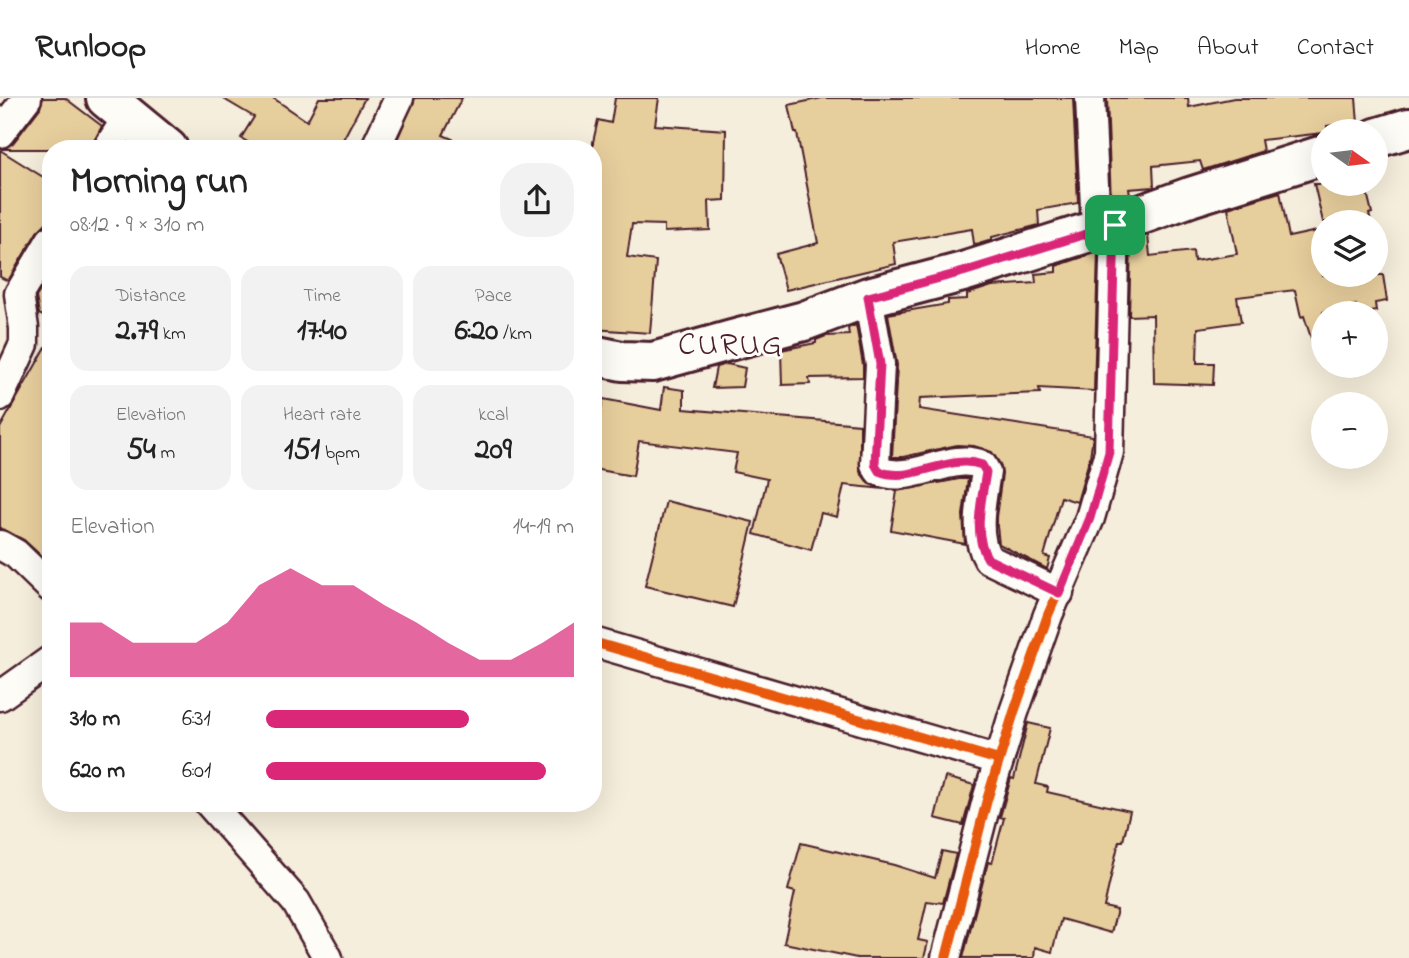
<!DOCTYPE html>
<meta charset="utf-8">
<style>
body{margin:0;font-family:"Indie Flower",sans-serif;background:#f2f2f2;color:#222;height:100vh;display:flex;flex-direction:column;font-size:26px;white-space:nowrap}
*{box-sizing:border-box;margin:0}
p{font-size:23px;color:#767676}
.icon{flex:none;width:38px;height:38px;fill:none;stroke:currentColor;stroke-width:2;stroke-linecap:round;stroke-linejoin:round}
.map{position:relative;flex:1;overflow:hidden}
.drawer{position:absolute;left:42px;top:42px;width:560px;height:672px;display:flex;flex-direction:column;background:#fff;border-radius:28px;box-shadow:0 7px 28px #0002}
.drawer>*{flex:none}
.needle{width:46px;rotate:104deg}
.buttons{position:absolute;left:1311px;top:21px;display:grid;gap:14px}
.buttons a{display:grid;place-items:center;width:77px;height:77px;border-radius:50%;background:#fff;box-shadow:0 7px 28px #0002;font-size:35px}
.pin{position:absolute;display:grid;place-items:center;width:60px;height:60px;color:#fff;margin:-30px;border-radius:14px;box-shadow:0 4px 10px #0006}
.round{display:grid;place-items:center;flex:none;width:74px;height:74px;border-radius:28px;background:#f2f2f2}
.summary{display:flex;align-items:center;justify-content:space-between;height:119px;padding:0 28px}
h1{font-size:38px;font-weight:800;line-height:52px}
.figures{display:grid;grid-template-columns:repeat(3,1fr);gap:10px;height:119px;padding:7px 28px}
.figures div{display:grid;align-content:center;border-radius:18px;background:#f2f2f2;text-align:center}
.figures b{font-size:30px;font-weight:800}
.figures small{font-size:19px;font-weight:400}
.figures p{font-size:19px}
.chart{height:196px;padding:14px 28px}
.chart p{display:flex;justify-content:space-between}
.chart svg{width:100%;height:126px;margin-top:7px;fill:#db2777;opacity:.7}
ul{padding:0 28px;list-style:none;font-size:23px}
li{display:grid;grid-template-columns:112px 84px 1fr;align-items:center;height:52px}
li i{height:18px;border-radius:9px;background:#db2777}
header{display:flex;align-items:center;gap:42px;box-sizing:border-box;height:98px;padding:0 35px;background:#fff;border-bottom:2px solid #e0e0e0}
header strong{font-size:33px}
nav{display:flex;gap:38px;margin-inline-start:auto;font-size:24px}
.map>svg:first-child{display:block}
</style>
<header>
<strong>Runloop</strong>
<nav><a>Home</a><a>Map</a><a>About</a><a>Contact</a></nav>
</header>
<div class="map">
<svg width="1409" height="860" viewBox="0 0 1409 860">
<rect width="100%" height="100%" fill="#f6eedc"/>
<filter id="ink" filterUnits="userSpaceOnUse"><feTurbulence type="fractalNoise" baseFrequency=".0143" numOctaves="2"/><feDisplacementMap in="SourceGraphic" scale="14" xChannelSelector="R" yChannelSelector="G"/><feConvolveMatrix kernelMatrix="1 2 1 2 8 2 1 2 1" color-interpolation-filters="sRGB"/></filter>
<g filter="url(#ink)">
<!-- building -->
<g fill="#e7ce9d" stroke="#4a1f2b" stroke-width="2">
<polygon points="43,0 65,0 102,28 90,51 4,51 13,45 40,10"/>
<polygon points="222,0 273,0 307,23 319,0 365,0 338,51 259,51 241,40 254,19"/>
<polygon points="415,0 462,0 443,37 475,51 393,51"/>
<polygon points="615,0 659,0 655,27 726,32 725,102 709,103 710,132 664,134 664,127 632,126 627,159 656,163 650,235 593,231 593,44 598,22 611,25"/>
<polygon points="822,0 1073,0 1078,105 1038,112 1039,127 992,139 992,142 982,145 974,146 972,131 893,144 896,166 786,192 776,156 818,145 797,35 795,35 789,7"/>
<polygon points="1107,0 1188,0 1189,9 1234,0 1356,0 1358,25 1327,28 1328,33 1323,35 1261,42 1263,53 1203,72 1200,63 1153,68 1154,89 1129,91 1130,97 1111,104"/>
<polygon points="0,52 51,84 51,120 37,134 8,183 0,179"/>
<polygon points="1314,86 1365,86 1372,115 1369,116 1371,124 1323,124"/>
<polygon points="1280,94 1289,139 1317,133 1323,177 1383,177 1387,203 1375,205 1376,213 1367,215 1358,215 1356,207 1323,214 1323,265 1319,265 1304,218 1301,219 1295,192 1237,199 1241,224 1198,230 1197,265 1214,265 1213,287 1154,285 1153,217 1129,218 1131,143 1148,137 1150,158 1193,153 1194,163 1237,156 1228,110"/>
<polygon points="1098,154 1094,293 1039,290 1040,295 920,300 919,311 1093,338 1090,359 1077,404 1061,399 1044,458 1050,460 1047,471 999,446 996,419 1002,376 1000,366 992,354 974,348 957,347 903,359 892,359 897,267 888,216 948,206 948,202 967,201 967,196 992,188 1036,185 1035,176 1056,174 1056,168"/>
<polygon points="51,175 51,222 39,216 36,199"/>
<polygon points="856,227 863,267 863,279 809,280 810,286 782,287 781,252 816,245 816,242 826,238 849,237 848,230"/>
<polygon points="51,240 51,436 45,445 51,451 51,467 24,442 0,430 0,330"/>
<polygon points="727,266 745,270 742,289 712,290 716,269"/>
<polygon points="664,289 684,292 684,311 860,326 860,374 869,386 884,391 844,387 837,419 821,415 811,452 754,436 767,381 733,374 737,355 639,343 633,378 593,371 593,353 603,301 661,312"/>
<polygon points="959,381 968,381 963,417 965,446 891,432 897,393"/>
<polygon points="666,403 753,424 733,509 645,488"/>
<polygon points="1028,625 1050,630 1036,686 1048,689 1047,694 1130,713 1123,743 1119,743 1104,809 1117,812 1111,835 1061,821 1052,854 1035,849 1034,860 963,860 988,764 992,765 1004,720 1000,719 1011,680 1014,681"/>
<polygon points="945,679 974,687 963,727 935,720"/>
<polygon points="801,745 894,767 935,780 942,753 956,756 943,805 927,803 918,842 928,844 924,860 857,860 784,845 795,794 788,792"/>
</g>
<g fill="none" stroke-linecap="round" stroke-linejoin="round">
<defs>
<g id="minor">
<polyline points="1090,0 1096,131"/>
<polyline points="0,35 27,0"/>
<polyline points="107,51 128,18"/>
<polyline points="375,51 399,0"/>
<path d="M 868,199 L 880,266 L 875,366 L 879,373 C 913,387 950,353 982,367 L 986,374 C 982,401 973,437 988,461 L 1059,495"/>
<polyline points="0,298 24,246 24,230 19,196 51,142"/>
<polyline points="0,447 16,456 51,490"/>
<polyline points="593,544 999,662"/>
<polyline points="0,598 51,562"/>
<polyline points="209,705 296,804 328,860"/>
<polyline points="946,860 987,702 1014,614 1048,517 1090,420 1109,354 1115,126"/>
</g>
<g id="primary">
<polyline points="106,0 168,51"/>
<polyline points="1376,40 1409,30"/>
<polyline points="593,257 622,263 653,264 732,242 804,223 868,199 963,174 1115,126 1190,99 1323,57"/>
</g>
</defs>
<!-- minor casing -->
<use href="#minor" stroke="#4a1f2b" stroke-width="33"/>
<!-- primary casing -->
<use href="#primary" stroke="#4a1f2b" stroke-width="44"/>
<!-- minor -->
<use href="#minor" stroke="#fdfcf7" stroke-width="28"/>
<!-- primary -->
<use href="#primary" stroke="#fdfcf7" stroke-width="38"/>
<defs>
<g id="cycleway">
<path d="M 868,199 L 880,266 L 875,366 L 879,373 C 913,387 950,353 982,367 L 986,374 C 982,401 973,437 988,461 L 1059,495"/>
<polyline points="593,544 999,662"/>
<polyline points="946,860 987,702 1014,614 1048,517 1090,420 1109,354 1115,126"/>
</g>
</defs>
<!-- cycleway casing -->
<use href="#cycleway" stroke="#fdfcf7" stroke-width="15"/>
<!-- cycleway -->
<use href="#cycleway" stroke="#e8590c" stroke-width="10"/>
</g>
</g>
<g fill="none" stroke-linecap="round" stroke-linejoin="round" filter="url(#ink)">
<defs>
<path id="route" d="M 1115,127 L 1109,354 L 1090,420 L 1059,495 L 988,461 C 972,437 982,401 986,374 L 982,367 C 949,354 913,387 879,373 L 875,366 L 880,266 L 868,199 L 963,174 Z"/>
</defs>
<!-- route casing -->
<use href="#route" stroke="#fff" stroke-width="14"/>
<!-- route -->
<use href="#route" stroke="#db2777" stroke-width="9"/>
</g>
<g text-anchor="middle" stroke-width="6" stroke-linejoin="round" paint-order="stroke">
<!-- quarter labels -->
<g font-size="32" letter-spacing="2" fill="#4a1f2b" stroke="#fdfcf7">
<text x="731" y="256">CURUG</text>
</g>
</g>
</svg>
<div class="buttons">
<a><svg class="needle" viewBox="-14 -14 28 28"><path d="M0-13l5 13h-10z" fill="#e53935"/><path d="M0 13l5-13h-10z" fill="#767676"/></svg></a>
<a><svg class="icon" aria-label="layers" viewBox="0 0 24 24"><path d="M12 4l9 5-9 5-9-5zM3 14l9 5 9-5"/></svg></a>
<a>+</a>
<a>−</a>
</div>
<div class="pin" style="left:1115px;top:127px;background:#1e9e55"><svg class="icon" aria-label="arrive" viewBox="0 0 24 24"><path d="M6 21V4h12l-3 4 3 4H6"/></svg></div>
<section class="drawer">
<div class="summary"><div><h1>Morning run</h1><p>08:12 · 9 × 310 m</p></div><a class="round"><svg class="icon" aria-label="share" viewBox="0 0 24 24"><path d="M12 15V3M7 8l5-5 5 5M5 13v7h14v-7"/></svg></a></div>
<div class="figures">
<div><p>Distance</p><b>2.79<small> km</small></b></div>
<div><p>Time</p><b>17:40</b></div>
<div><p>Pace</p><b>6:20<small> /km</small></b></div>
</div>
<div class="figures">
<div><p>Elevation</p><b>54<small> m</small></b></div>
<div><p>Heart rate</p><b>151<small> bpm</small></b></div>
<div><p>kcal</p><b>209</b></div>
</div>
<div class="chart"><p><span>Elevation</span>14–19 m</p>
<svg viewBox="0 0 160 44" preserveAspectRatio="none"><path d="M0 44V25L10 25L20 32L30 32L40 32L50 25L60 12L70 6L80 12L90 12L100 19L110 25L120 32L130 38L140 38L150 32L160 25V44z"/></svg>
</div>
<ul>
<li><b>310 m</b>6:31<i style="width:66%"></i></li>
<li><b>620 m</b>6:01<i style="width:91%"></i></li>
</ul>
</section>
</div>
